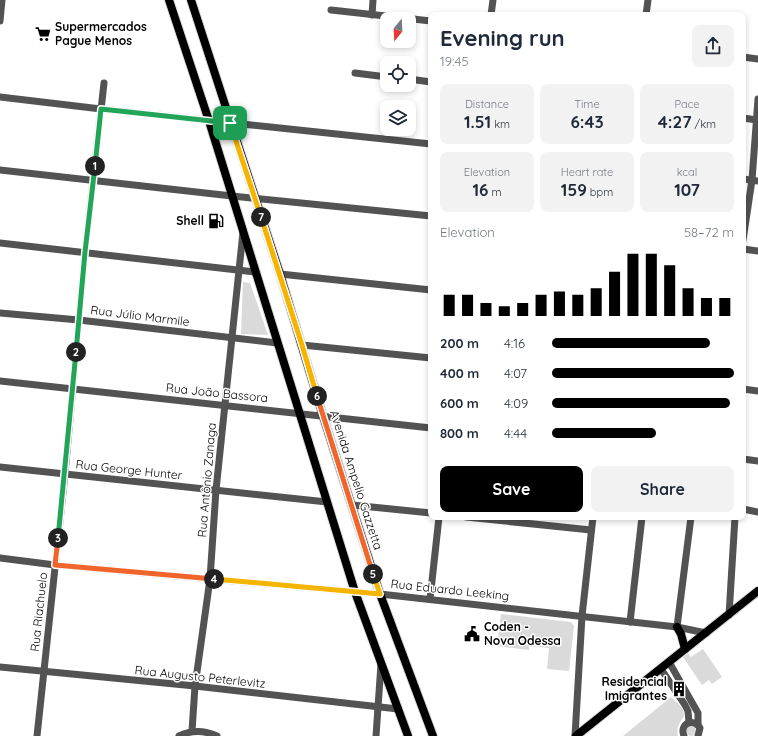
<!DOCTYPE html>
<meta charset="utf-8">
<style>
body{margin:0;font-family:Quicksand,sans-serif;background:#f2f2f3;color:#1f2937;height:100vh;display:flex;flex-direction:column;font-size:15px;white-space:nowrap}
*{box-sizing:border-box;margin:0}
p{font-size:13px;color:#747a83}
.icon{flex:none;width:22px;height:22px;fill:none;stroke:currentColor;stroke-width:2;stroke-linecap:round;stroke-linejoin:round}
.map{position:relative;flex:1;overflow:hidden}
.sheet{position:absolute;left:428px;top:12px;width:318px;height:508px;display:flex;flex-direction:column;background:#fff;border-radius:8px;box-shadow:0 2px 6px #0003}
.sheet>*{flex:none}
.needle{width:26px;rotate:198deg}
.fabs{position:absolute;left:380px;top:12px;display:grid;gap:8px}
.fabs a{display:grid;place-items:center;width:36px;height:36px;border-radius:8px;background:#fff;box-shadow:0 2px 6px #0003;font-size:20px}
.pin{position:absolute;display:grid;place-items:center;width:34px;height:34px;color:#fff;margin:-17px;border-radius:8px;box-shadow:0 2px 6px #0006}
.km{position:absolute;width:20px;height:20px;margin:-10px;border-radius:50%;background:#222;color:#fff;font-size:11px;line-height:20px;text-align:center}
.round{display:grid;place-items:center;flex:none;width:42px;height:42px;border-radius:8px;background:#f2f2f3}
.overview{display:flex;align-items:center;justify-content:space-between;height:68px;padding:0 12px}
h1{font-size:22px;font-weight:800;line-height:30px}
.metrics{display:grid;grid-template-columns:repeat(3,1fr);gap:6px;height:68px;padding:4px 12px}
.metrics div{display:grid;align-content:center;border-radius:8px;background:#f2f2f3;text-align:center}
.metrics b{font-size:17px;font-weight:800}
.metrics small{font-size:11px;font-weight:400}
.metrics p{font-size:11px}
.chart{height:112px;padding:8px 12px}
.chart p{display:flex;justify-content:space-between}
.chart svg{width:100%;height:72px;margin-top:4px;stroke:#000;stroke-width:6}
.primary-button{display:flex;gap:8px;margin-top:auto;padding:8px 12px}
.primary-button a{flex:1;height:46px;border-radius:8px;background:#000;color:#fff;font-size:16px;font-weight:800;line-height:46px;text-align:center}
.primary-button a+a{background:#f2f2f3;color:#1f2937}
ul{padding:0 12px;list-style:none;font-size:13px}
li{display:grid;grid-template-columns:64px 48px 1fr;align-items:center;height:30px}
li i{height:10px;border-radius:5px;background:#000}
.map>svg:first-child{display:block}
</style>
<div class="map">
<svg width="758" height="736" viewBox="0 0 758 736">
<rect width="100%" height="100%" fill="#fff"/>
<!-- green -->
<g fill="#dadada">
<polygon points="243,282 250,283 268,335 241,334"/>
<polygon points="501,614 571,622 574,626 569,671 547,669 549,648 529,646 529,650 497,646"/>
<polygon points="703,649 722,677 712,684 709,680 702,685 683,657 688,653 691,657"/>
<path d="M 671,697 C 698,720 674,716 678,736 L 623,736 Z"/>
<circle cx="691" cy="731" r="5"/>
</g>
<g fill="none" stroke-linecap="round" stroke-linejoin="round">
<defs>
<g id="major">
<polyline points="169,0 209,121 355,592 408,736"/>
<polyline points="191,0 280,274 323,416 380,594 433,736"/>
<polyline points="677,627 681,634 685,649"/>
<polyline points="576,736 758,591"/>
</g>
</defs>
<!-- major casing -->
<use href="#major" stroke="#dbdbdb" stroke-width="10"/>
<!-- minor -->
<g stroke="#535353" stroke-width="7">
<polyline points="331,10 431,21"/>
<polyline points="372,15 373,0"/>
<polyline points="491,15 493,0"/>
<polyline points="646,15 648,0"/>
<polyline points="0,21 2,0"/>
<polyline points="743,57 758,59"/>
<polyline points="355,73 387,77"/>
<polyline points="409,79 431,82"/>
<polyline points="0,97 101,109 431,144"/>
<polyline points="743,118 757,120"/>
<polyline points="0,170 232,196 431,216"/>
<polyline points="743,179 758,181"/>
<polyline points="743,240 752,180 758,99"/>
<polyline points="0,243 255,272"/>
<polyline points="743,249 758,251"/>
<polyline points="280,274 431,290"/>
<polyline points="0,313 79,320 277,343"/>
<polyline points="302,345 431,358"/>
<polyline points="0,381 431,428"/>
<polyline points="743,389 758,391"/>
<polyline points="743,459 758,461"/>
<polyline points="0,467 327,502"/>
<polyline points="352,505 431,513"/>
<polyline points="743,509 758,512"/>
<polyline points="466,517 591,530"/>
<polyline points="0,558 55,565 380,594 677,627 706,633"/>
<polyline points="430,599 439,517"/>
<polyline points="729,615 735,517"/>
<polyline points="630,622 642,517"/>
<polyline points="677,627 691,517"/>
<polyline points="669,662 698,713 698,725"/>
<polyline points="0,667 195,686 398,709"/>
<polyline points="661,669 685,705 688,711 689,722"/>
<polyline points="192,731 195,686 210,579 216,490 243,232"/>
<polyline points="37,736 65,474 85,252 104,83"/>
<path d="M 179,736 C 191,730 204,730 217,736"/>
<polyline points="376,736 381,664"/>
<polyline points="575,736 582,616 593,517"/>
<path d="M 684,736 C 679,724 693,717 700,728 L 698,736"/>
</g>
<!-- major -->
<use href="#major" stroke="#000" stroke-width="8"/>
</g>
<g fill="none" stroke-linecap="round" stroke-linejoin="round">
<defs>
<polyline id="split-1" points="95,166 101,109 230,123"/>
<polyline id="split-2" points="76,352 85,252 95,166"/>
<polyline id="split-3" points="58,538 76,352"/>
<polyline id="split-4" points="58,538 55,565 214,579"/>
<polyline id="split-5" points="214,579 380,594 373,574"/>
<polyline id="split-6" points="317,396 373,574"/>
<polyline id="split-7" points="261,217 302,345 317,396"/>
<polyline id="split-8" points="230,123 261,217"/>
</defs>
<!-- split-1 casing -->
<use href="#split-1" stroke="#fff" stroke-width="8"/>
<!-- split-2 casing -->
<use href="#split-2" stroke="#fff" stroke-width="8"/>
<!-- split-3 casing -->
<use href="#split-3" stroke="#fff" stroke-width="8"/>
<!-- split-4 casing -->
<use href="#split-4" stroke="#fff" stroke-width="8"/>
<!-- split-5 casing -->
<use href="#split-5" stroke="#fff" stroke-width="8"/>
<!-- split-6 casing -->
<use href="#split-6" stroke="#fff" stroke-width="8"/>
<!-- split-7 casing -->
<use href="#split-7" stroke="#fff" stroke-width="8"/>
<!-- split-8 casing -->
<use href="#split-8" stroke="#fff" stroke-width="8"/>
<!-- split-1 -->
<use href="#split-1" stroke="#22a559" stroke-width="5"/>
<!-- split-2 -->
<use href="#split-2" stroke="#22a559" stroke-width="5"/>
<!-- split-3 -->
<use href="#split-3" stroke="#22a559" stroke-width="5"/>
<!-- split-4 -->
<use href="#split-4" stroke="#f0652b" stroke-width="5"/>
<!-- split-5 -->
<use href="#split-5" stroke="#f5b400" stroke-width="5"/>
<!-- split-6 -->
<use href="#split-6" stroke="#f0652b" stroke-width="5"/>
<!-- split-7 -->
<use href="#split-7" stroke="#f5b400" stroke-width="5"/>
<!-- split-8 -->
<use href="#split-8" stroke="#f5b400" stroke-width="5"/>
</g>
<!-- icons -->
<defs>
<symbol id="supermarket-bare" viewBox="-9 -9 18 18"><path d="M-6-5.5h2.5l.6 2H6L4.5 2H-2.5L-4.4-4H-6ZM-1.5 3.2a1.3 1.3 0 1 0 .1 0ZM3 3.2a1.3 1.3 0 1 0 .1 0Z" fill="#000" stroke="#fff" stroke-width="2.5" paint-order="stroke"/></symbol>
<symbol id="fuel-bare" viewBox="-9 -9 18 18"><path d="M-5.5-6h7V0h2V4h1.3V-2.5L3-4.5l.8-.8L6-3V5H2.5V1h-1V6h-7ZM-4.2-4.7v3.2H.2V-4.7Z" fill="#000" stroke="#fff" stroke-width="2.5" paint-order="stroke"/></symbol>
<symbol id="civic-bare" viewBox="-9 -9 18 18"><path d="M-.6-6.5H3V-4.5H.6V-3L4-1V1h2V6H-6V1h2V-1L-.6-3ZM-1.2 2.5V6h2.4V2.5Z" fill="#000" stroke="#fff" stroke-width="2.5" paint-order="stroke"/></symbol>
<symbol id="building-bare" viewBox="-9 -9 18 18"><path d="M-4-6H4V6H1V3H-1V6H-4ZM-2.5-4.3h1.7v1.8h-1.7ZM.8-4.3h1.7v1.8H.8ZM-2.5-1h1.7V.8h-1.7ZM.8-1h1.7V.8H.8Z" fill="#000" stroke="#fff" stroke-width="2.5" paint-order="stroke"/></symbol>
</defs>
<g fill-rule="evenodd">
<use href="#supermarket-bare" x="32" y="23" width="22" height="22"/>
<use href="#fuel-bare" x="205" y="210" width="22" height="22"/>
<use href="#civic-bare" x="461" y="623" width="22" height="22"/>
<use href="#building-bare" x="668" y="678" width="22" height="22"/>
</g>
<g text-anchor="middle" stroke-width="3" stroke-linejoin="round" paint-order="stroke">
<!-- poi labels -->
<g font-size="12" font-weight="bold" fill="#000" stroke="#fff" text-anchor="start">
<text x="55" y="31">Supermercados<tspan x="55" dy="14">Pague Menos</tspan></text>
<text x="204" y="225" text-anchor="end">Shell</text>
<text x="484" y="631">Coden -<tspan x="484" dy="14">Nova Odessa</tspan></text>
<text x="667" y="686" text-anchor="end">Residencial<tspan x="667" dy="14">Imigrantes</tspan></text>
</g>
<!-- street labels -->
<g font-size="12" fill="#000" stroke="#fff">
<text transform="translate(140 316) rotate(7)" y="4">Rua Júlio Marmile</text>
<text transform="translate(217 393) rotate(6)" y="4">Rua João Bassora</text>
<text transform="translate(129 470) rotate(6)" y="4">Rua George Hunter</text>
<text transform="translate(207 480) rotate(-85)" y="4">Rua Antônio Zanaga</text>
<text transform="translate(356 480) rotate(72)" y="4">Avenida Ampelio Gazzetta</text>
<text transform="translate(450 590) rotate(6)" y="4">Rua Eduardo Leeking</text>
<text transform="translate(39 612) rotate(-84)" y="4">Rua Riachuelo</text>
<text transform="translate(200 677) rotate(6)" y="4">Rua Augusto Peterlevitz</text>
</g>
</g>
</svg>
<div class="fabs">
<a><svg class="needle" viewBox="-14 -14 28 28"><path d="M0-13l5 13h-10z" fill="#e53935"/><path d="M0 13l5-13h-10z" fill="#747a83"/></svg></a>
<a><svg class="icon" aria-label="locate" viewBox="0 0 24 24"><circle cx="12" cy="12" r="6"/><path d="M12 2v4M12 18v4M2 12h4M18 12h4"/></svg></a>
<a><svg class="icon" aria-label="layers" viewBox="0 0 24 24"><path d="M12 4l9 5-9 5-9-5zM3 14l9 5 9-5"/></svg></a>
</div>
<div class="pin" style="left:230px;top:123px;background:#1e9e55"><svg class="icon" aria-label="arrive" viewBox="0 0 24 24"><path d="M6 21V4h12l-3 4 3 4H6"/></svg></div>
<b class="km" style="left:95px;top:166px">1</b>
<b class="km" style="left:76px;top:352px">2</b>
<b class="km" style="left:58px;top:538px">3</b>
<b class="km" style="left:214px;top:579px">4</b>
<b class="km" style="left:373px;top:574px">5</b>
<b class="km" style="left:317px;top:396px">6</b>
<b class="km" style="left:261px;top:217px">7</b>
<section class="sheet">
<div class="overview"><div><h1>Evening run</h1><p>19:45</p></div><a class="round"><svg class="icon" aria-label="share" viewBox="0 0 24 24"><path d="M12 15V3M7 8l5-5 5 5M5 13v7h14v-7"/></svg></a></div>
<div class="metrics">
<div><p>Distance</p><b>1.51<small> km</small></b></div>
<div><p>Time</p><b>6:43</b></div>
<div><p>Pace</p><b>4:27<small> /km</small></b></div>
</div>
<div class="metrics">
<div><p>Elevation</p><b>16<small> m</small></b></div>
<div><p>Heart rate</p><b>159<small> bpm</small></b></div>
<div><p>kcal</p><b>107</b></div>
</div>
<div class="chart"><p><span>Elevation</span>58–72 m</p>
<svg viewBox="0 0 160 44" preserveAspectRatio="none"><path d="M5 44V31M15 44V31M25 44V36M35 44V38M45 44V36M55 44V31M65 44V29M75 44V31M85 44V27M95 44V17M105 44V6M115 44V6M125 44V13M135 44V27M145 44V33M155 44V33"/></svg>
</div>
<ul>
<li><b>200 m</b>4:16<i style="width:87%"></i></li>
<li><b>400 m</b>4:07<i style="width:100%"></i></li>
<li><b>600 m</b>4:09<i style="width:98%"></i></li>
<li><b>800 m</b>4:44<i style="width:57%"></i></li>
</ul>
<div class="primary-button"><a>Save</a><a>Share</a></div>
</section>
</div>
